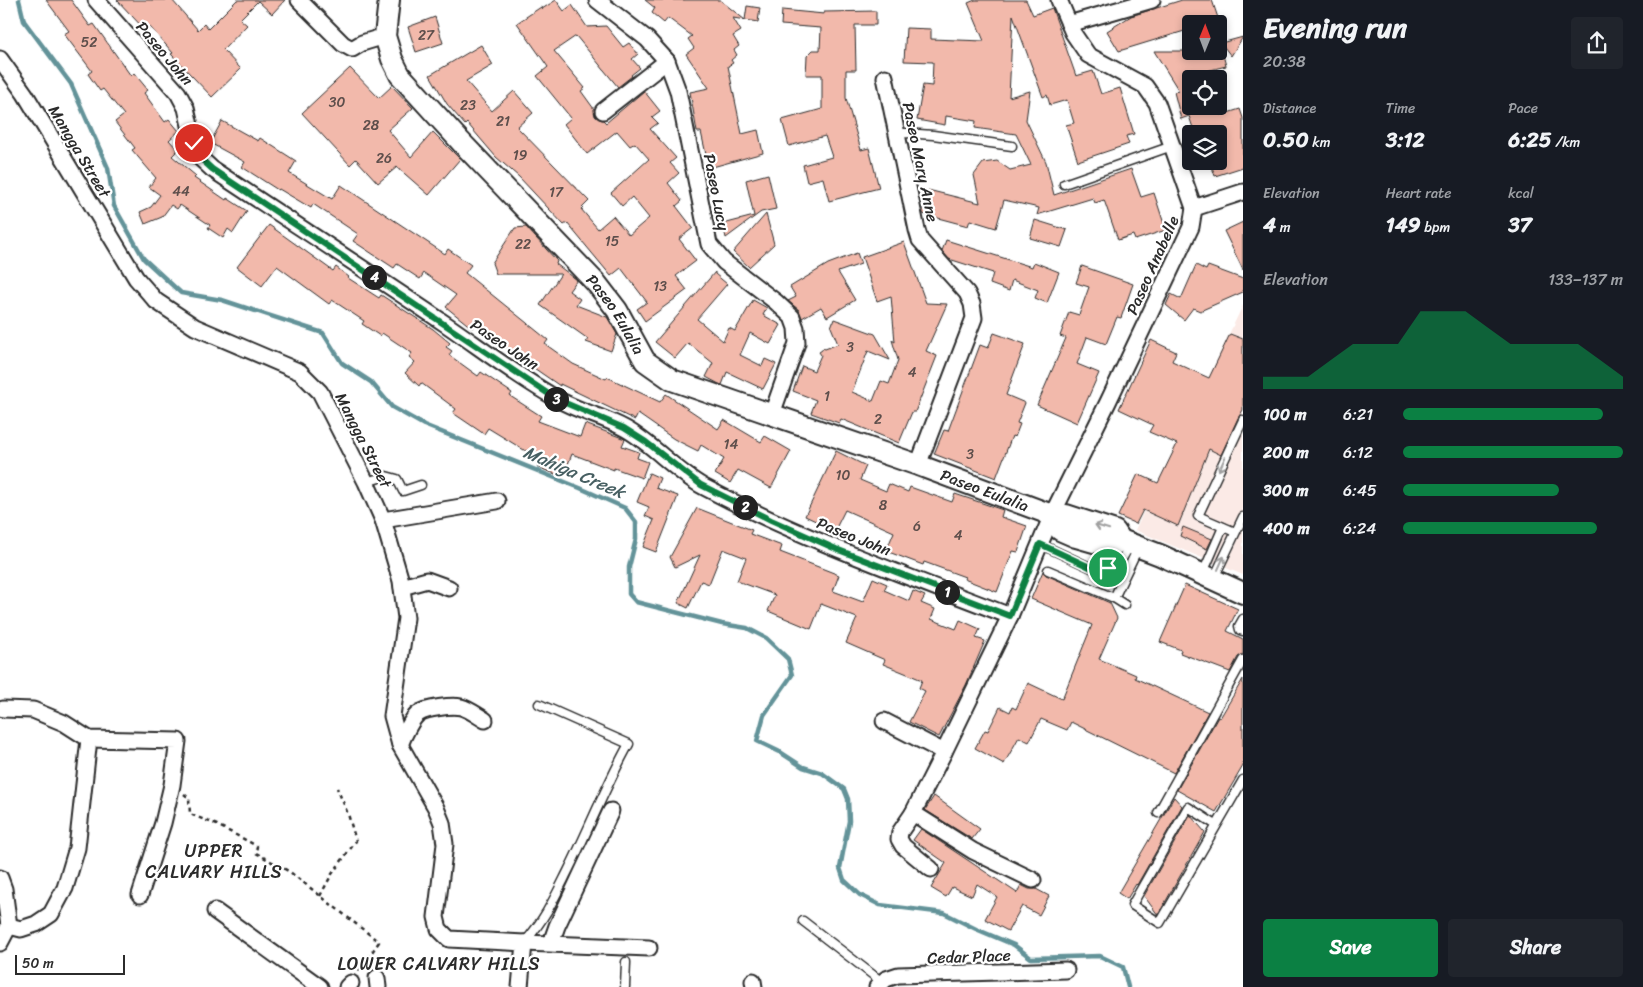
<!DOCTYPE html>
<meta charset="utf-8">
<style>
body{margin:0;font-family:Sriracha,sans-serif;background:#20242c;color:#f1f3f6;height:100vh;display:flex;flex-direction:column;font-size:19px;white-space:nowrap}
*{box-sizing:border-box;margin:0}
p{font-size:16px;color:#9ea1a6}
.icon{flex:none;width:28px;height:28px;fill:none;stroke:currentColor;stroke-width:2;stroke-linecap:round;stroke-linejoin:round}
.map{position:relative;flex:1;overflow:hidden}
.panel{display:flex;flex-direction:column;background:#171b24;width:400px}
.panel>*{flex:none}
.needle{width:32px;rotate:1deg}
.controls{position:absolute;left:1182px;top:15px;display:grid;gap:10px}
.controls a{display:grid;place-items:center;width:45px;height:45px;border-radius:5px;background:#171b24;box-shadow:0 2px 8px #0003;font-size:25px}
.scale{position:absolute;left:15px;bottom:12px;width:110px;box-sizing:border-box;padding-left:5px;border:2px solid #2b2b2b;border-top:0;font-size:14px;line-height:18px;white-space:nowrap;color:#2b2b2b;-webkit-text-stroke:4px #fff;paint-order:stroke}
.pin{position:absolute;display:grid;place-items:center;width:42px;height:42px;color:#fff;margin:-21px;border:2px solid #fff;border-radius:50%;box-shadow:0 1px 5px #0007}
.km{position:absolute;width:25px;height:25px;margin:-12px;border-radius:50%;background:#222;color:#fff;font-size:14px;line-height:25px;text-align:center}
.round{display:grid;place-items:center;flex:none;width:52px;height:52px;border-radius:5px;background:#20242c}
.headline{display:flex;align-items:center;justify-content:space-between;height:85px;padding:0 20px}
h1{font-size:28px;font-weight:800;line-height:38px}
.figures{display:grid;grid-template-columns:repeat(3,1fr);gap:8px;height:85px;padding:5px 20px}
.figures div{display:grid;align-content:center}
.figures b{font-size:21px;font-weight:800}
.figures small{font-size:14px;font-weight:400}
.figures p{font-size:14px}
.chart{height:140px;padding:10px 20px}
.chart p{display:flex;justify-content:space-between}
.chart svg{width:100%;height:90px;margin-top:5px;fill:#0b8043;opacity:.7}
.button{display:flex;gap:10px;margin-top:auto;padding:10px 20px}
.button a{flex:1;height:58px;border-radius:5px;background:#0b8043;color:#fff;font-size:20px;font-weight:800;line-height:58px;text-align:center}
.button a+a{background:#20242c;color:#f1f3f6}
ul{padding:0 20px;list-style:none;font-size:16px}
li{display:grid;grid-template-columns:80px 60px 1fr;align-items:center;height:38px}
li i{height:12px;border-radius:6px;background:#0b8043}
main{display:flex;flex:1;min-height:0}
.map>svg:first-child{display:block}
</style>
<main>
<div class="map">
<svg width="1243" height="987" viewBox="0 0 1243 987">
<rect width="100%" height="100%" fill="#fff"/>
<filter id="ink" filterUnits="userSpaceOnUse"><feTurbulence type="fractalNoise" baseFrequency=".02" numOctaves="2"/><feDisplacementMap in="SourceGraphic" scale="10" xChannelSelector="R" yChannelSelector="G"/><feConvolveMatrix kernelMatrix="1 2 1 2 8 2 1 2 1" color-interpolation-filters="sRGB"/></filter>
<g filter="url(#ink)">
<!-- built -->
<polygon fill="#fbeae6" points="1243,305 1243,575 1135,530"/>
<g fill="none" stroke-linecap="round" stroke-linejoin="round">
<!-- stream -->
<polyline stroke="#639399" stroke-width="4.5" points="19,0 24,21 71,84 108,168 114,206 144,259 181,293 222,300 323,333 342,363 371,382 392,407 424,425 580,488 625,508 636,522 636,539 629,567 629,594 636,602 722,624 747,628 766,638 788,659 792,675 764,715 757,741 780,752 803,767 822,773 844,789 848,799 849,821 840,868 844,880 860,895 880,905 944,913 976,929 1014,945 1031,958 1100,956 1123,967 1128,987"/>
</g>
<!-- building -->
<g fill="#f2b9ab" stroke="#2b2b2b">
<polygon points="46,0 71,0 90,26 94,24 131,76 134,73 148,90 144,93 165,122 169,119 179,131 169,140 178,150 172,156 196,176 194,178 226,200 227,198 247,211 233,233 228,229 223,238 208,228 210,225 180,205 177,209 171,205 162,217 145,224 140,212 151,207 160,195 149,187 156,178 132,150 135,148 115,122 124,115 103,89 100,91 88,74 92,71 64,34 69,31"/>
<polygon points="117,0 172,0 198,30 204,24 208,29 237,0 285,0 272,14 258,1 240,19 247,25 223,50 241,69 212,97 171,54 173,53 150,27 146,31"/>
<polygon points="556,0 564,11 572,5 587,27 606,26 623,47 629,43 638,54 632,59 640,68 631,75 632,76 618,87 576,36 554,51 585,88 581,91 594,109 595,116 599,119 603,120 606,123 644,91 660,111 652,117 658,123 650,129 676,158 670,163 679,173 668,183 682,201 676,206 693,228 679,239 696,261 676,276 687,290 645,321 637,309 647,302 621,268 611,276 567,223 564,225 519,177 496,157 467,123 465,125 447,104 430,75 481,45 493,65 466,81 492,111 514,91 533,113 517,127 589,201 581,209 598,229 613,216 629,235 649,218 632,197 622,206 611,193 649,159 635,143 630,146 617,131 587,154 564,124 571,118 537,76 548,67 517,23 541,7 542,9"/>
<polygon points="645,0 720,0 745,20 747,6 760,8 758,22 733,18 741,31 733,36 739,46 734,50 737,55 731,60 733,63 728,66 742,134 758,130 763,153 709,168 701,132 697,132 690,92 709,88 686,54 694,48 688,39 692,36 668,18 664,23 652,13 655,8"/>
<polygon points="975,0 1026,0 1033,15 1052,8 1076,76 1093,71 1101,94 1120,88 1134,134 1126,136 1129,144 1078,161 1066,125 1074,123 1067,100 1050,105 1047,95 1043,97 1013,15 1009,97 1030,91 1026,120 1046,162 1054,195 1131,169 1141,197 1154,193 1166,230 1135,240 1133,235 1118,240 1104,200 1095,203 1093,198 1037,215 1039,208 1004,200 996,228 970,220 968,226 923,214 923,211 928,190 980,203 974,175 983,163 997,161 1010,170 1031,165 1016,134 975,128 976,121 946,116 945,125 917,120 923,85 932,86 933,62 904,61 906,28 931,29 931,39 984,41 968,3"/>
<polygon points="1182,0 1212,0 1220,24 1191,24 1191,29 1119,51 1107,31 1131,16"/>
<polygon points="782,10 824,14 824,12 876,11 876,25 855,25 856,70 846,70 846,98 861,150 869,148 879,188 829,201 823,178 807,182 803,165 832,157 825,136 789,146 782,120 822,109 822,75 806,75 807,56 813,50 820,50 821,28 781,25"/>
<polygon points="435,17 443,43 416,52 408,27"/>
<polygon points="1243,37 1231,56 1221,43"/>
<polygon points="1154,51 1222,51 1226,66 1191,75 1191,106 1218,106 1221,115 1240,109 1243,118 1243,167 1215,176 1210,161 1219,161 1219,134 1195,134 1189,116 1181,119 1174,92 1179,91"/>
<polygon points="350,68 379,98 392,86 413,108 388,130 411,157 433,132 460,159 429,195 397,167 378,183 356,159 350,165 302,113"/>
<polygon points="222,121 258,141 260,138 296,161 289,173 332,199 341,185 445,254 448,249 471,265 465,273 548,340 545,344 573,364 606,379 607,377 660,402 666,394 718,429 724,420 761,442 765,436 791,451 771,488 738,470 730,483 715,474 724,459 701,445 698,451 674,439 638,414 635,420 560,384 560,386 528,364 501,344 500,345 475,323 472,328 446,307 456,295 424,273 420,279 397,264 394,268 353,241 358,234 313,204 311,208 279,189 278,190 242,167 245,162 210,143"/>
<polygon points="768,174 776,209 761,212 726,238 723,224 754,216 746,180"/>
<polygon points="766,214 774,244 749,267 733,252"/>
<polygon points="1035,220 1067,230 1061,247 1030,238"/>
<polygon points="1243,222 1243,270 1224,231"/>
<polygon points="269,225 333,271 336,267 349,277 348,278 379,298 381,295 433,329 450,343 446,347 452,351 449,355 478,376 481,372 512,393 510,396 541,416 538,421 580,437 585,424 625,439 622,446 639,452 637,458 648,462 642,478 614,468 614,470 572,454 563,477 537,467 541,456 524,450 488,428 484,434 453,413 456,409 421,383 419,386 405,373 415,362 409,357 412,353 382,333 380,336 362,324 364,321 332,300 329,304 277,266 262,286 237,267"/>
<polygon points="526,227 557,261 556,264 577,280 569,291 580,299 576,305 607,317 617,334 611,351 586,342 588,339 540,305 561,274 496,274 492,263 515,228"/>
<polygon points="946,240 1032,267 1034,262 1059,272 1047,303 1035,298 1038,290 1012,280 1009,291 990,284 993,273 949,259 942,251"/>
<polygon points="904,242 926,303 947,304 926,351 937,356 915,412 912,412 899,443 841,419 839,423 811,413 816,400 793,391 802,366 814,371 821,355 819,352 822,350 823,348 825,349 838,344 831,327 834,319 875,334 890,360 868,351 852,392 873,401 881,381 889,384 898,360 892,340 895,342 891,296 877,301 862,257"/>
<polygon points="857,253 861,264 838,272 855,300 827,317 821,307 802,318 799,310 788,301 796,297 790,287 828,264"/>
<polygon points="1196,265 1206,270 1208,266 1243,279 1243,292 1200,311 1193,308 1184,320 1166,305 1171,294 1181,299"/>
<polygon points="1082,266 1133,284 1121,318 1117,317 1106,344 1087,337 1077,364 1099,373 1077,423 1037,405 1066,338 1060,336 1069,312 1079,315 1089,287 1076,283"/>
<polygon points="715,272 715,274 727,284 697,319 723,341 729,328 735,331 753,300 767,308 763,315 781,325 770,344 750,333 740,355 762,366 765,359 776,364 763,389 727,372 722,385 719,384 706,377 713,363 688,343 675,358 655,342"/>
<polygon points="994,333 1025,344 1006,395 1025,403 1017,423 1020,424 1015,437 1012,436 996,478 934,454 944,430 948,431 980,345 988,348"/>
<polygon points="1230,334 1243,339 1243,410 1238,418 1221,455 1209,449 1178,526 1143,510 1136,524 1118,516 1138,474 1158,483 1177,444 1149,432 1153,425 1119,409 1151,340 1176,352 1172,361 1209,378"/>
<polygon points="836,451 866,466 860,480 886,491 889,484 908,492 910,487 952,502 955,494 1003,510 1001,517 1027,526 1018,552 1013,551 997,592 964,579 965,577 924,562 923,565 886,551 894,532 845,510 835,530 805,516"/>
<polygon points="649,473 660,478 656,488 678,496 656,552 643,547 654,520 645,516 649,507 637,502"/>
<polygon points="697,508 752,530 750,534 782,546 780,552 839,575 833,591 863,602 873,578 887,584 884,590 909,601 913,591 925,596 921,603 935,609 931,619 956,629 960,620 980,629 976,638 985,641 966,685 939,737 909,722 925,691 919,688 922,680 883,664 885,660 846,643 857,618 821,604 811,629 768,611 775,595 737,581 746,558 723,549 709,584 701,581 688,608 678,603 700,555 675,567 670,557"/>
<polygon points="1183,527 1212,539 1207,549 1180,536"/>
<polygon points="1043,571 1046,575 1110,603 1117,618 1099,659 1136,675 1135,678 1208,712 1174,773 1071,722 1067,730 1041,719 1029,742 1019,737 1004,764 975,748 985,730 988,731 1000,707 1010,712 1012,707 1016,709 1028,683 1062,699 1092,625 1031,599"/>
<polygon points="1185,585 1238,609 1227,631 1243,639 1243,654 1238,657 1230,672 1180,653 1181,650 1160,642"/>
<polygon points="1243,679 1243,766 1216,812 1177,790 1218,717 1220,718"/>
<polygon points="934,796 980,829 972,839 925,810"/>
<polygon points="1174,797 1182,806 1137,885 1136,884 1127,899 1118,893"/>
<polygon points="1190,815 1205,832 1158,915 1144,896"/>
<polygon points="921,829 1017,893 1021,885 1029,889 1036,889 1049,896 1039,915 1022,906 1008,931 985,919 997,897 977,884 972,896 952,887 946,897 931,888 946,863 913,840"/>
</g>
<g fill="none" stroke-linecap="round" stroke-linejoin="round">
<defs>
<g id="service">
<polyline points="897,134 905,133 933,135 1012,146"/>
<polyline points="1064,184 1172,146"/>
<polyline points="366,482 386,476 397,479 403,491 421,485"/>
<polyline points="1235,532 1198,516 1243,420"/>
<polyline points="1040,544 1094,569 1108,568 1122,559 1130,545"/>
<polyline points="1048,570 1114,598 1125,605"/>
<polyline points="1203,573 1223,527"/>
<polyline points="1214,578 1243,517"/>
<polyline points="1114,598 1138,548"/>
<polyline points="1243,619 1239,626 1240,630 1243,631"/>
<polyline points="1158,813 1243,660"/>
<polyline points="1216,825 1188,807 1132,905 1160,923 1243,780"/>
<polyline points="803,921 882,982"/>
<path d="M 524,943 C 545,919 554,899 568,871 C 589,829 606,785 629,744 L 539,704"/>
<polyline points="625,987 626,962"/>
</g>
<g id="minor">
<path d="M 96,0 L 178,93 L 186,108 L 194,143 L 199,157 L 212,169 C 290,221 369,272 447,325 C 482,349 517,376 554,397 C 576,411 603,416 626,429 C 654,445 675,471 704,487 C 802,539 907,576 1010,616"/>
<polyline points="299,0 343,44 352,49 362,43 385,36"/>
<polyline points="597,0 647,39 667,61 678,91 709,244 724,262 776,302 792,317 796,328 797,343 772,414"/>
<polyline points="1069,24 1152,0"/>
<polyline points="0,59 25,94 136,278 156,301 195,327 300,372 320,392 366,482 383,520 401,581 406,618 392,716 400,745 436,808 442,823 445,844 436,917 439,929 449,939 524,943 520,987"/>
<polyline points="885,77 917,230 920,240 967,293 972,304 974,318 918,465"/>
<polyline points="603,111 667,61"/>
<polyline points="1194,208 1243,192"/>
<polyline points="383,520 497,501"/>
<polyline points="402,587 427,580 449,588"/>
<polyline points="3,709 33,710 64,723 89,739 178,741 172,785 163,823 140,895"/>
<polyline points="884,721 944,752"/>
<path d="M 400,745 C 403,737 412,718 418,714 C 426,708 452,705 461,707 C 469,709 478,716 485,720"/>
<polyline points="913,813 973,851 1033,880"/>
<polyline points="931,869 903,846 899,839 900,832 913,813 944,752 1010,616 1052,515 1108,402 1191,227 1194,208 1157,103 1145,86 1088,55 1073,33 1059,0"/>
<polyline points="0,878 4,889 9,926 0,943"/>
<polyline points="215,911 320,987"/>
<polyline points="9,926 21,929 36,924 51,914 65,888 77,848 89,739"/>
<polyline points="524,943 649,948"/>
<polyline points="551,943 557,926 611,811"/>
<polyline points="377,978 378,987"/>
<polyline points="753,981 754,987"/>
<polyline points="347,987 351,983"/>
<polyline points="877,987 886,979 898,975 1066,970"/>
</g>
<g id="tertiary">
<path id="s1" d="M 389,0 L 385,36 L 392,59 L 400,75 L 461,142 L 597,284 L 617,310 L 645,361 L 672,380 L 918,465 L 1052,515 L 1066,515 L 1115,531 L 1121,540 L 1160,555 L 1243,593"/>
<polyline points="1052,515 1060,530 1076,537 1111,547 1121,540"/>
</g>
</defs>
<!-- service casing -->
<use href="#service" stroke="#2b2b2b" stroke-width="11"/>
<!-- minor casing -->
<use href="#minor" stroke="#2b2b2b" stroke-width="19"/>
<!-- tertiary casing -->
<use href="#tertiary" stroke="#2b2b2b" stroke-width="24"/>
<!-- path -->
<g stroke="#2b2b2b" stroke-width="2.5" stroke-dasharray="4 4" stroke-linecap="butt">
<polyline points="184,794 189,798 190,814 217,825 257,846 256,853 290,872 379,942 359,971"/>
<polyline points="320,896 332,874 356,841 348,814 337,788"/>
</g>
<!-- service -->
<use href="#service" stroke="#fff" stroke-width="8"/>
<!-- minor -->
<use href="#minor" stroke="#fff" stroke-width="15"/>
<!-- tertiary -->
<use href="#tertiary" stroke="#fff" stroke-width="20"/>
</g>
<!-- one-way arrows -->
<defs><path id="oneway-shaft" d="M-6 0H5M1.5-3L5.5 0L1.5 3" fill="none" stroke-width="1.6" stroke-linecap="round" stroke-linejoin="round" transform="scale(1.25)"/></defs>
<g stroke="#a0a0a0">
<use href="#oneway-shaft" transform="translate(1222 464) rotate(115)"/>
<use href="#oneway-shaft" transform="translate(1102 527) rotate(-163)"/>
<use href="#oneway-shaft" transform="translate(1221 563) rotate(-66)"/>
</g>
</g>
<g fill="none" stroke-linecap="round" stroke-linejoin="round" filter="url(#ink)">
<defs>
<polyline id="route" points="194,143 199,157 212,169 556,399 624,428 646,442 701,485 771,520 836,549 1010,616 1040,544 1094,569 1108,568"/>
</defs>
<!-- route casing -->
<use href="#route" stroke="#fff" stroke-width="10"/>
<!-- route -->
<use href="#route" stroke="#0b8043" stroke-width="6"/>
</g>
<g text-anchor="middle" stroke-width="4.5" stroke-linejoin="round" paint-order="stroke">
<!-- number labels -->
<g font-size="14" fill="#5d4e4b">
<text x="426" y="40">27</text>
<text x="89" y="47">52</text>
<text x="337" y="107">30</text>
<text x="468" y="110">23</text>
<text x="503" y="126">21</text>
<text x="371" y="130">28</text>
<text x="520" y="160">19</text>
<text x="384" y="163">26</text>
<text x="181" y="196">44</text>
<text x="556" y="197">17</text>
<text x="612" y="246">15</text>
<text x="523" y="249">22</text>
<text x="660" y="291">13</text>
<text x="850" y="352">3</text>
<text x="912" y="377">4</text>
<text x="827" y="401">1</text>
<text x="878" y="424">2</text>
<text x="731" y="449">14</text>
<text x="970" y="459">3</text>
<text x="843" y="480">10</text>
<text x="883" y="510">8</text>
<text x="917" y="531">6</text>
<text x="958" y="540">4</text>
</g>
<!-- street labels -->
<g font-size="16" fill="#2b2b2b" stroke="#fff">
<text transform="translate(165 53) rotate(50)" y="6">Paseo John</text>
<text transform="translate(80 151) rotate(59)" y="6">Mangga Street</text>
<text transform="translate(921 162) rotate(78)" y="6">Paseo Mary Anne</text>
<text transform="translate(717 192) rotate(79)" y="6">Paseo Lucy</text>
<text transform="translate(1152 265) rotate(-66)" y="6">Paseo Anabelle</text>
<text dy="6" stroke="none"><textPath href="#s1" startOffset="401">Paseo Eulalia</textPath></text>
<text transform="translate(505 344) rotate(34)" y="6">Paseo John</text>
<text transform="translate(364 440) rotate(63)" y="6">Mangga Street</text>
<text dy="6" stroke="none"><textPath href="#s1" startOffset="821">Paseo Eulalia</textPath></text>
<text transform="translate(854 536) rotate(22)" y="6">Paseo John</text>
<text transform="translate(969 956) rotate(-2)" y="6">Cedar Place</text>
</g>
<!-- water labels -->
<g font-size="18" font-style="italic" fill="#475f62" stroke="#fff">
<text transform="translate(574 472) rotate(23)" y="6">Mahiga Creek</text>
</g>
<!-- neighbourhood labels -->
<g font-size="18" letter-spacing="1" fill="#2b2b2b" stroke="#fff">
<text x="214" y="857">UPPER<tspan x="214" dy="21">CALVARY HILLS</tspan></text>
<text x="439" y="970">LOWER CALVARY HILLS</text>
</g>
</g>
</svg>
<div class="controls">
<a><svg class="needle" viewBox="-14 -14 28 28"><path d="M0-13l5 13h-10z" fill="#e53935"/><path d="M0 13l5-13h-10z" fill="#9ea1a6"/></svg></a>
<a><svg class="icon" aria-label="locate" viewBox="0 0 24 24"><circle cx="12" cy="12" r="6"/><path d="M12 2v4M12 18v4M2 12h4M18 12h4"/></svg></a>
<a><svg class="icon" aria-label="layers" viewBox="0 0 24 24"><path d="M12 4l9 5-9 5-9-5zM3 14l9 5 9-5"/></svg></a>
</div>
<div class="scale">50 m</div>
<div class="pin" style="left:1108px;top:568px;background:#1e9e55"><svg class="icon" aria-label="arrive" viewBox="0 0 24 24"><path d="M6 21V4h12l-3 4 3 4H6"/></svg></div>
<div class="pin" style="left:194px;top:143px;background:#d93025"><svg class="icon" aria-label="check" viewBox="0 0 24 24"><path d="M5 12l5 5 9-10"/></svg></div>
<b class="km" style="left:947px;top:592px">1</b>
<b class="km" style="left:745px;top:507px">2</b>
<b class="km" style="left:556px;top:399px">3</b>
<b class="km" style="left:374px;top:277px">4</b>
</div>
<section class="panel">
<div class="headline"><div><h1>Evening run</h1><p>20:38</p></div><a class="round"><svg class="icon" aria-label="share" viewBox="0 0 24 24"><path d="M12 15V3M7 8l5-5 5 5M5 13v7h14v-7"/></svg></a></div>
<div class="figures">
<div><p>Distance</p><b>0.50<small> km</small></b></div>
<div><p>Time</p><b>3:12</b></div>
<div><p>Pace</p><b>6:25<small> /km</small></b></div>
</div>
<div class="figures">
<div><p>Elevation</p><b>4<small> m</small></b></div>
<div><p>Heart rate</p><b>149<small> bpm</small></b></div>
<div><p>kcal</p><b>37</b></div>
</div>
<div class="chart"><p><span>Elevation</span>133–137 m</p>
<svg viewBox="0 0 160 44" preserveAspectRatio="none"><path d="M0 44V38L10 38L20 38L30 30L40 22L50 22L60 22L70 6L80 6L90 6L100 14L110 22L120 22L130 22L140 22L150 30L160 38V44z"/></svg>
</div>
<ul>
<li><b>100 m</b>6:21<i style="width:91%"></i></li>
<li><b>200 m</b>6:12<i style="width:100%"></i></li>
<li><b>300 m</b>6:45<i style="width:71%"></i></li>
<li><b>400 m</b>6:24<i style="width:88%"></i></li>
</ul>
<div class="button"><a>Save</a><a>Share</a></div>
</section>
</main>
